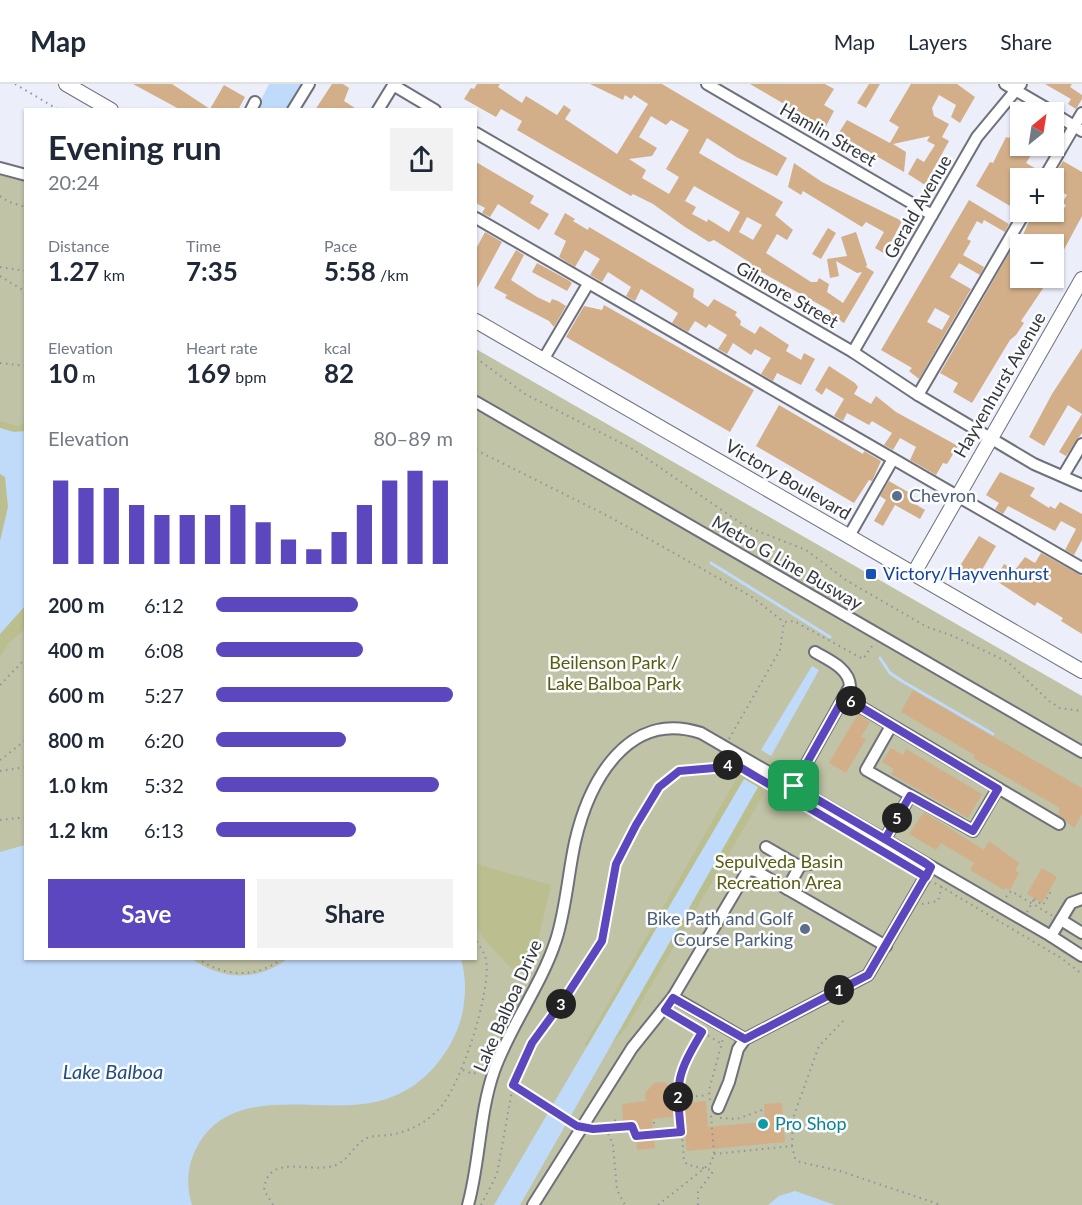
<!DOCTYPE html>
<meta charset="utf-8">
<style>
body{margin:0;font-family:Lato,sans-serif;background:#f2f2f3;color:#1f2937;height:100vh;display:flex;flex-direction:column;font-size:22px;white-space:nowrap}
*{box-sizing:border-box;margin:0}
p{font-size:20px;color:#747a83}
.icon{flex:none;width:33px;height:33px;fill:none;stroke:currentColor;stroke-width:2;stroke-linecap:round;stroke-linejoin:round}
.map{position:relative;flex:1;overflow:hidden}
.side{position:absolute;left:24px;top:24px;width:453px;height:852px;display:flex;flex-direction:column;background:#fff;border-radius:0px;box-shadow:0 2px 4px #0004}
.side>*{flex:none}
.needle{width:39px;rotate:30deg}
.fabs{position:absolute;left:1010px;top:18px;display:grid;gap:12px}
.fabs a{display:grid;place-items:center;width:54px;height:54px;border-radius:0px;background:#fff;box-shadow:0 2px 4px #0004;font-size:30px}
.pin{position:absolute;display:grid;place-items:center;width:51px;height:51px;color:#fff;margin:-26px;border-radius:12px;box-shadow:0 3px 9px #0006}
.km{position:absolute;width:30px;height:30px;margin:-15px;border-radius:50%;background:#222;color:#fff;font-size:16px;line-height:30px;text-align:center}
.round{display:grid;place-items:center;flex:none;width:63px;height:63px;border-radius:0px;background:#f2f2f3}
.headline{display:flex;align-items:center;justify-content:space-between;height:102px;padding:0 24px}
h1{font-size:33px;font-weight:700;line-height:45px}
.metrics{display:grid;grid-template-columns:repeat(3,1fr);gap:9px;height:102px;padding:6px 24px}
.metrics div{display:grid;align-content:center}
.metrics b{font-size:26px;font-weight:700}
.metrics small{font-size:16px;font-weight:400}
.metrics p{font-size:16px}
.chart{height:168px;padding:12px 24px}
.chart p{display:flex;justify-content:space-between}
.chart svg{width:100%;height:108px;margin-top:6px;stroke:#5d47bf;stroke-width:6}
.button{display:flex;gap:12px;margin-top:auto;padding:12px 24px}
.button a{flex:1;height:69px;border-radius:0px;background:#5d47bf;color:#fff;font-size:24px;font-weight:700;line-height:69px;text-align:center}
.button a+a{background:#f2f2f3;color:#1f2937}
ul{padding:0 24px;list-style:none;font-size:20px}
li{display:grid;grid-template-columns:96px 72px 1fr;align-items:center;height:45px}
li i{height:15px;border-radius:8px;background:#5d47bf}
header{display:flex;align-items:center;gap:36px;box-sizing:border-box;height:84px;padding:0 30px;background:#fff;border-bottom:2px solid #e0e1e3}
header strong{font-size:28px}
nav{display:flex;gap:33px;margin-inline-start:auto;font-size:21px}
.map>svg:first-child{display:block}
</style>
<header>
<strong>Map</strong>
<nav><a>Map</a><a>Layers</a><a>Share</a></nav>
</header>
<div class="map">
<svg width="1082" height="1121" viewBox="0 0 1082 1121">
<rect width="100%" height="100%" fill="#eceefa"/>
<!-- green -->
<polygon fill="#c0c3a6" points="0,91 26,98 26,874 476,874 476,265 1082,612 1082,1121 0,1121"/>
<!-- forest -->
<g fill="#bbbf8f">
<polygon points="0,337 18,342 26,338 25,545 9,559 0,573"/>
<polygon points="742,690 762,701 764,710 626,944 602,969 591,967 585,960 738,692"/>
<polygon points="476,780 551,801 534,874 512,885 483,854 476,841"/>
</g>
<!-- water -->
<g fill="#c0dafa">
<polygon points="269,0 305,0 287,25 256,26"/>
<polygon points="0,344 14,348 26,347 25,522 0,550 0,457 8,423 5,393 0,390"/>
<polygon points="812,582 819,586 771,672 761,666"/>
<polygon points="744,695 758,703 520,1121 494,1121"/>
<path d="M 25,761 L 26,874 L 192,875 C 221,896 258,898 287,875 L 461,875 C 469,902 465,934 451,959 C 436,986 414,1007 383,1016 C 325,1034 233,995 197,1063 C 187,1081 186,1102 192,1121 L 0,1121 L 0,768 Z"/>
<polygon points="795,1107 835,1121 768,1121 779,1112"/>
</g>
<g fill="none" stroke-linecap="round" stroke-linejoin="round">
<!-- stream -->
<g stroke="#c0dafa" stroke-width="3">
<polyline points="711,479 830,553"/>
<polyline points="880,574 890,589 902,597 993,650"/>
</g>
</g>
<!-- building -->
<g fill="#d2af89" fill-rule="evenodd">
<polygon points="133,0 172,0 210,25 224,1 245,13 238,26 181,26"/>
<polygon points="332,0 343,0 349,4 344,17 358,26 315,26"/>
<path d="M 477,0 L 500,0 L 498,3 L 522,19 L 526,12 L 557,31 L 564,21 L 571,26 L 565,35 L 617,70 L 648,20 L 634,11 L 631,15 L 625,11 L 623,16 L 590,0 L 662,0 L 787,74 L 777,92 L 738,74 L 707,54 L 699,69 L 783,118 L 775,131 L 793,146 L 787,156 L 777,150 L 766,169 L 811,198 L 817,198 L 819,194 L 829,200 L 827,208 L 843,219 L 862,188 L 857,189 L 836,177 L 839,192 L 830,194 L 827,175 L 847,172 L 841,153 L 856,148 L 867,181 L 866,183 L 874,188 L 844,239 L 829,230 L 831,227 L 747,180 L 749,178 L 730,166 L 714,156 L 709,158 L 685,143 L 653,120 L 633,110 L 631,112 L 517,46 L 522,37 L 501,25 L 496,33 L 464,15 L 471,4 L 474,5 ZM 651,32 L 666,41 L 671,36 L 689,46 L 666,85 L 679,93 L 669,110 L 642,94 L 646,86 L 629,75 L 652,72 L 657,64 L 639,53 ZM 694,102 L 740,128 L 729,148 L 708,135 L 707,138 L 692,130 L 696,123 L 685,117 ZM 747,133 L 762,141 L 753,156 L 739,148 Z"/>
<polygon points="750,0 825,0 834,5 824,21 834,27 825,44"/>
<polygon points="869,0 880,0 866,24 857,19"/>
<polygon points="911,0 957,0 975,13 960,39 951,33 956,21 939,11 932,24 934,32 949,40 942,53 949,57 925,101 908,90 917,74 924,78 935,61 927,57 930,52 893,60 906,68 904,88 838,50 847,36 890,59 899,43 889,37"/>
<polygon points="1045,0 1072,0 1070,3 1082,11 1082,15 1076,25 1068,20 1071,15"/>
<polygon points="1020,36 1020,62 1033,68 1026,79 1040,87 1037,94 1028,90 1026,94 1020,91 1020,123 1017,126 976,102 990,78 993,79 1006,53 1009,54"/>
<polygon points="1063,77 1082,88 1082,132 1053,186 1053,160 1019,160 1033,128 1041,128 1057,137 1066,121 1062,119 1067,111 1053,103 1053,93"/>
<polygon points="476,78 534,112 530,119 549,130 539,146 498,120 490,133 482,129 485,124 476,119"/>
<polygon points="794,79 822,98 902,137 885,170 875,164 884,148 866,138 862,143 803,107 801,111 788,103"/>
<path d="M 969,116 L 1009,140 L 1005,148 L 984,136 L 982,140 L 977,137 L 967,155 L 971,157 L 963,171 L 984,183 L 980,191 L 959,179 L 950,193 L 971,205 L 919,295 L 909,287 L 912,284 L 881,266 ZM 935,224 L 950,232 L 942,246 L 927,238 Z"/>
<polygon points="565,129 575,135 573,137 588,146 589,143 694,205 693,213 708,223 714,215 737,228 735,231 741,237 740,241 755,250 760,242 789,261 786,267 801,276 804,269 815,275 801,301 777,289 773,297 761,290 771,274 755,265 751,271 733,259 727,270 718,265 727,251 709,240 706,244 695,237 688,248 672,239 678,229 641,205 635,217 626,212 631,203 608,188 602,198 590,191 600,175 585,166 575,183 559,173 566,157 554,150"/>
<polygon points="828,144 836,149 821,175 812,170"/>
<polygon points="485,148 502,158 476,206 476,165"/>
<polygon points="516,166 524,171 511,196 537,213 550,219 552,215 558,217 566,222 554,243 549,237 505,214 507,211 494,204"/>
<polygon points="1011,166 1020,172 1010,188 1020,194 1050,194 1021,237 1024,239 1016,251 1010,256 972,319 953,308 958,299 940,289"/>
<polygon points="537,179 568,196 572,199 567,207 532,188"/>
<polygon points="604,221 754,306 730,348 566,253 584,222 602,226"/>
<polygon points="1082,264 1082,330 1068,321 1044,362 1029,353 1052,310"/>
<polygon points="829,282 855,299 858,303 854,310 871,320 876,312 896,328 958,362 947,380 943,379 936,391 910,376 916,363 900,354 893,366 884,361 892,349 872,337 869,341 847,329 843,337 834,332 844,315 826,304 822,311 815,306"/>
<polygon points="779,321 863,370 864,367 881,377 872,397 869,396 854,419 756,362"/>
<polygon points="1082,330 1082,349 1066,372 1059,368"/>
<polygon points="1000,388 1035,404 1030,412 1049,424 1050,422 1055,425 1060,418 1082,430 1082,456 1074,471 1065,466 1076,445 1061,437 1055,447 1008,422 1003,430 995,425 999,419 986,411"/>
<polygon points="889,397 915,412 912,418 925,426 920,435 895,421 883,442 874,437 886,416 880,412"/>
<polygon points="979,452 996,462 976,496 958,485"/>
<polygon points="1041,469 1082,492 1082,550 1061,537 1063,534 1037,518 1035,522 995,496 1004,480 1015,486 1025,473 1035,479"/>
<polygon points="913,606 1082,704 1082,730 1074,744 1058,731 1060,724 973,674 975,671 901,628"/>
<polygon points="858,630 870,638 861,653 866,655 846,689 829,679"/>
<polygon points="891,664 903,671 906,665 982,710 968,734 891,690 894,685 882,678"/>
<polygon points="924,728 984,766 989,757 1019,779 1015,787 1019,789 1010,806 1005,804 1004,806 970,786 974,779 941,759 936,766 909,750"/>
<polygon points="1042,784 1057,793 1042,819 1027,810"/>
<polygon points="664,998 672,1005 674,1020 706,1017 708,1043 765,1038 764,1020 782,1019 785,1058 687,1067 683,1032 652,1035 655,1064 637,1066 635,1036 623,1037 622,1020 646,1017 645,1009 654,999"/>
</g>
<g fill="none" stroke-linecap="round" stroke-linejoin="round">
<defs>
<g id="minor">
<polyline points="707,0 932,131"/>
<polyline points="1005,0 1053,28"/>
<polyline points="393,1 435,26"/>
<polyline points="251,26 255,18"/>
<polyline points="293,26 309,0"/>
<polyline points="378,26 394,0"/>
<polyline points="1053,29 1082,47"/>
<polyline points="476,49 853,268 918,311 1034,380 1082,401"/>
<polyline points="0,84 26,91"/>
<polyline points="1044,94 1082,29"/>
<polyline points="476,134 1082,484"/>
<polyline points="853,268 977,53 1021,0"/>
<polyline points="543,276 588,200"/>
<polyline points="918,311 1025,128"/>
<polyline points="476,318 1082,668"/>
<polyline points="1063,392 1082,360"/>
<polyline points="849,452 893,375"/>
<polyline points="844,613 998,704 973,747 866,686 891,642"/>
<path d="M 794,702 L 850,602 C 849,584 828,576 815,568"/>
<polyline points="998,704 1059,740"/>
<polyline points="885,755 910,712"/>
<polyline points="766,763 797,781 810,780"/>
<polyline points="787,805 800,782"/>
<polyline points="1061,836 1082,849"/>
<polyline points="1051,852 1071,819 1082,815"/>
<polyline points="745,955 673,913 748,786 756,787 886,862"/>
<polyline points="718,1024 729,998 738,965 745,955 868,891 931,783"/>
<path d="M 468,1121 C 480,1078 479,1030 494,987 C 510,942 541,902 556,856 C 566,825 568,790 575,758 C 589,697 628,625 701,649 L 1051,852 L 1082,872"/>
<polyline points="533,1121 632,964 673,913"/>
</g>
<g id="major">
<polyline points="66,0 111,26"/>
<polyline points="476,237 1082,587"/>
<polyline points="914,489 1082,195"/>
</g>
</defs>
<!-- minor casing -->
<use href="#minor" stroke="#6e707a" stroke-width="14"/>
<!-- major casing -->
<use href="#major" stroke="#6e707a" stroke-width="16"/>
<!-- path -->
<g stroke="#91929b" stroke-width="2" stroke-dasharray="1.5 4.5" stroke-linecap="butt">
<polyline points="15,0 59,26"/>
<polyline points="0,112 9,118 26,123"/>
<polyline points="0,183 26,187"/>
<polyline points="0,192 26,208"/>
<polyline points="476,274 525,310 633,365 745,442 806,466 846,496 927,543 953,552 1008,578 1049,617 1060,624 1082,627"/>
<polyline points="0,279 26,282"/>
<polyline points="476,366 608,432 752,513 784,538"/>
<polyline points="0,601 26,574"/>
<polyline points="729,655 780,566 784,538 794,537 863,575 874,559"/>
<polyline points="0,676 26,656"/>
<polyline points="0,687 26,683"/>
<polyline points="790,714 917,788"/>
<polyline points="0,736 26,733"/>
<polyline points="935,799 1061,874 1082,890"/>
<polyline points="1006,813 1011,807 1053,832"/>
<polyline points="1034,815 1043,821 1051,807"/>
<polyline points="922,820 938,817 942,803"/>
<polyline points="1027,828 1034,815"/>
<path d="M 197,874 C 224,893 256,895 283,874"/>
<polyline points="672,930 722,960"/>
<polyline points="463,986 473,990 482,986"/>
<polyline points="509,998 572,1040"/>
<polyline points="678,1014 708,1011"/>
<polyline points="710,1016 709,1006 723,955"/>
<polyline points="720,1034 737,1035 762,1026"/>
<polyline points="631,1037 632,1049 636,1052 681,1048"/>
<polyline points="654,1038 655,1050"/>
<polyline points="614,1043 616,1031"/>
<polyline points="606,1044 613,1061 617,1106 625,1121"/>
<polyline points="594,1045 632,1042"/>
<polyline points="792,1062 793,1034 819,962 846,934"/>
<polyline points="714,1070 792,1062 795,1074 800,1078 840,1087 941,1121"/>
<path d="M 273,1121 L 264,1106 C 268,1067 311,1091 336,1081 C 350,1075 354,1060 367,1054 C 374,1051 382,1052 389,1051 C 408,1048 424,1040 438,1026 C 460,1005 492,906 486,876 C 485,868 479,862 476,856"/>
<polyline points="481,1121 497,1090 513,1001 522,975 599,863 607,839 616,780 637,741 659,703 671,692 690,685 734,681"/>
<polyline points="658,1121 711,1079 714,1070 711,1030"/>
<polyline points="698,1121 698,1108 712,1089 712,1086 688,1081 684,1077 678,997 682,981 702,948"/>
</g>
<!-- minor -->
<use href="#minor" stroke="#fff" stroke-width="10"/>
<!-- major -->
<use href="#major" stroke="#fff" stroke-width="14"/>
</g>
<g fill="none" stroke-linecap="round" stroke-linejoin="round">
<defs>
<path id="route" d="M 794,702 L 924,778 L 931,783 L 868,891 L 745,955 L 673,914 L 665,926 L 702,948 C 676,992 676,997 681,1048 L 636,1052 L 632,1042 L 593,1045 L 577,1042 L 513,1001 L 532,959 L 565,914 L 602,857 L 616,780 L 636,741 L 659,703 L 679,687 L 738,682 L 926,793 L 931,783 L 885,755 L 910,712 L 973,747 L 998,705 L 844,613 L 794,702"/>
</defs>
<!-- route casing -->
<use href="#route" stroke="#fff" stroke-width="12"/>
<!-- route -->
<use href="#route" stroke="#5d47bf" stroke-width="8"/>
</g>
<!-- markers -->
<g fill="#5c6f8a" stroke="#fbfcfe" stroke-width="2">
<circle cx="897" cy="412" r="6"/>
<circle cx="805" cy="845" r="6"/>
</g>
<rect fill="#1a4fb4" stroke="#fbfcfe" stroke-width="2" x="865" y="484" width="12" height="12" rx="3"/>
<circle fill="#0f9aa8" stroke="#fbfcfe" stroke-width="2" cx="763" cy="1040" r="6"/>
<g text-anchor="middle" stroke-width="5" stroke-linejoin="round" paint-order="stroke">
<!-- street labels -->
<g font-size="18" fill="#36373c" stroke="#fbfcfe">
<text transform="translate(828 51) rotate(30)" y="6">Hamlin Street</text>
<text transform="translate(918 123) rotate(-60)" y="6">Gerald Avenue</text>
<text transform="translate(787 211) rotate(30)" y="6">Gilmore Street</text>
<text transform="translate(1000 301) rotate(-60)" y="6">Hayvenhurst Avenue</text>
<text transform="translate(788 396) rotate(30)" y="6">Victory Boulevard</text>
<text transform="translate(787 479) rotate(30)" y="6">Metro G Line Busway</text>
<text transform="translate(508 922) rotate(-66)" y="6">Lake Balboa Drive</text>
</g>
<!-- service labels -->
<g font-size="18" fill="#4e5e75" stroke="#fbfcfe" text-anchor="start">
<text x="909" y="418">Chevron</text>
<text x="793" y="841" text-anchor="end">Bike Path and Golf<tspan x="793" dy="21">Course Parking</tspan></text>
</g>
<!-- transit labels -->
<g font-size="18" fill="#164399" stroke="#fbfcfe" text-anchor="start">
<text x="883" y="496">Victory/Hayvenhurst</text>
</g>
<!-- park labels -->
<g font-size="18" fill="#595c0d" stroke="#fbfcfe">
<text x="614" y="585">Beilenson Park /<tspan x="614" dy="21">Lake Balboa Park</tspan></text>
<text x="779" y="784">Sepulveda Basin<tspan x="779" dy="21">Recreation Area</tspan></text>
</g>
<!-- culture labels -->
<g font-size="18" fill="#0d838f" stroke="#fbfcfe" text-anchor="start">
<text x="775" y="1046">Pro Shop</text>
</g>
<!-- water labels -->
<g font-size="20" font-style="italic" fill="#234d7e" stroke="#fbfcfe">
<text x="113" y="995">Lake Balboa</text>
</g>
</g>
</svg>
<div class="fabs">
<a><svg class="needle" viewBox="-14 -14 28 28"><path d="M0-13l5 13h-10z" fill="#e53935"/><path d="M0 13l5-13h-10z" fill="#747a83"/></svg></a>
<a>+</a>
<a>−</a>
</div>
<div class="pin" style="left:794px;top:702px;background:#1e9e55"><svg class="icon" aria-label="arrive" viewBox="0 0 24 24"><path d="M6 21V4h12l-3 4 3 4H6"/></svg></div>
<b class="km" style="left:839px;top:906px">1</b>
<b class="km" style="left:678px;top:1013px">2</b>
<b class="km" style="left:561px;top:920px">3</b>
<b class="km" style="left:728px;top:681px">4</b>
<b class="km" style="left:897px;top:734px">5</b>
<b class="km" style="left:851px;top:617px">6</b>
<section class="side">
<div class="headline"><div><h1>Evening run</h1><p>20:24</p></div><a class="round"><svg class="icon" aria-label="share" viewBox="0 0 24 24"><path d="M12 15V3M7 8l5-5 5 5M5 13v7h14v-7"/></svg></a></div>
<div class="metrics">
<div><p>Distance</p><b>1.27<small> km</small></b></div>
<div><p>Time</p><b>7:35</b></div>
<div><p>Pace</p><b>5:58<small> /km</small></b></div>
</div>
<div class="metrics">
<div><p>Elevation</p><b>10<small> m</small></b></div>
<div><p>Heart rate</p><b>169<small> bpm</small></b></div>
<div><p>kcal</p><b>82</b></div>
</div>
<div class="chart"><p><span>Elevation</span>80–89 m</p>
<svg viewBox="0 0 160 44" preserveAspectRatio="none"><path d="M5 44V10M15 44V13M25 44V13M35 44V20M45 44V24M55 44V24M65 44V24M75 44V20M85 44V27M95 44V34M105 44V38M115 44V31M125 44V20M135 44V10M145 44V6M155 44V10"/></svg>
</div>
<ul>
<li><b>200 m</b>6:12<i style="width:60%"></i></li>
<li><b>400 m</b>6:08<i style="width:62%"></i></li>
<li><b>600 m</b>5:27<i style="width:100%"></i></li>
<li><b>800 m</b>6:20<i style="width:55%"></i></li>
<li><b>1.0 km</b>5:32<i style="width:94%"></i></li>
<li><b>1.2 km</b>6:13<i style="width:59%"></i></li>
</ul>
<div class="button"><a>Save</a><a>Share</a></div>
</section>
</div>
